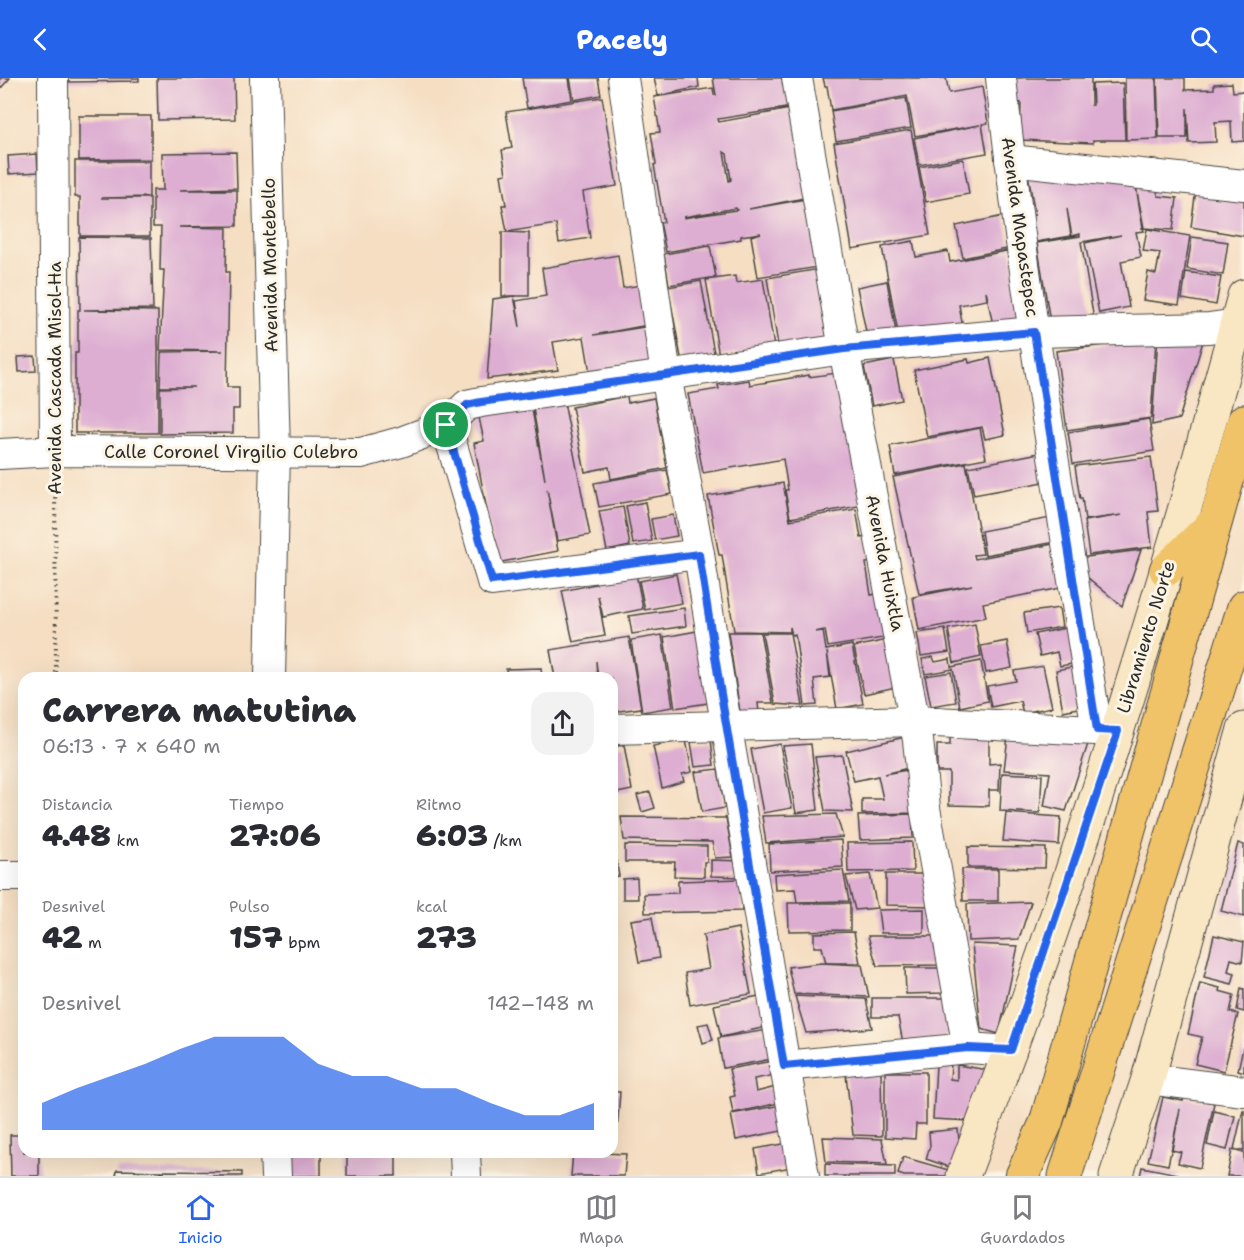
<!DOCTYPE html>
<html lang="es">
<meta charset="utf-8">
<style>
body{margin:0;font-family:"Shantell Sans",sans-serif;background:#f2f2f3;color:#2b2b33;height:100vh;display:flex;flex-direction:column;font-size:22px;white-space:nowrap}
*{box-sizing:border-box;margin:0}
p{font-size:20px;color:#7c7c81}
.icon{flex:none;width:33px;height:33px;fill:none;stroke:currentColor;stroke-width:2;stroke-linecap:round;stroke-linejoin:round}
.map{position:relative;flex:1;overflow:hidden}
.sheet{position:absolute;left:18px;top:594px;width:600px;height:486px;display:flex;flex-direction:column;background:#fff;border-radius:18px;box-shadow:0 6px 24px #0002}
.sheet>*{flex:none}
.pin{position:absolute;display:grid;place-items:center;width:51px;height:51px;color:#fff;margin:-26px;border:3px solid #fff;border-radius:50%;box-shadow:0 2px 6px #0007}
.round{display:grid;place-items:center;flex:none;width:63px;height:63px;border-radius:18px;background:#f2f2f3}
.overview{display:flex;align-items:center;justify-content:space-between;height:102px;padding:0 24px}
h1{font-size:33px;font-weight:800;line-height:45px}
.figures{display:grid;grid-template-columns:repeat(3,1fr);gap:9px;height:102px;padding:6px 24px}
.figures div{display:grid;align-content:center}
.figures b{font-size:30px;font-weight:800}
.figures small{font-size:16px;font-weight:400}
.figures p{font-size:16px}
.chart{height:168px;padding:12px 24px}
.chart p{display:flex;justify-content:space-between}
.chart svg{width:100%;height:108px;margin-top:6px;fill:#2563eb;opacity:.7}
header{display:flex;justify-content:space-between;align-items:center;height:78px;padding:0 24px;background:#2563eb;color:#fff;font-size:27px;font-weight:800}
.menu{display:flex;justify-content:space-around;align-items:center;height:84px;border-top:2px solid #e1e1e2;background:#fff;font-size:16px;color:#7c7c81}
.menu a{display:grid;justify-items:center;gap:3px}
.menu .active{color:#2563eb}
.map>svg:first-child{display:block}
</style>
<header><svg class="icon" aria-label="back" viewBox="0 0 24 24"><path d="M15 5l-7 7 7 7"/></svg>Pacely<svg class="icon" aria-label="search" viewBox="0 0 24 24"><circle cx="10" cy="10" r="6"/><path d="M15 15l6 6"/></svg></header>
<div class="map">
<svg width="1244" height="1098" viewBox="0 0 1244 1098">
<rect width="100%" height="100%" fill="#fcf5e5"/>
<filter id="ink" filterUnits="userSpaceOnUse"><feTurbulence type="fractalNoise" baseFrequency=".0167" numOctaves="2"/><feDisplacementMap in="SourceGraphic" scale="12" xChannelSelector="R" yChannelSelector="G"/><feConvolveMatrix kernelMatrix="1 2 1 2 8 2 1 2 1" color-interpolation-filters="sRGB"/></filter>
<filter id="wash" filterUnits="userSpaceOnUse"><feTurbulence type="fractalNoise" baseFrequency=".008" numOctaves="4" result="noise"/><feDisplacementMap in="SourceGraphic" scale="24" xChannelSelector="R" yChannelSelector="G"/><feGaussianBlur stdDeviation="1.35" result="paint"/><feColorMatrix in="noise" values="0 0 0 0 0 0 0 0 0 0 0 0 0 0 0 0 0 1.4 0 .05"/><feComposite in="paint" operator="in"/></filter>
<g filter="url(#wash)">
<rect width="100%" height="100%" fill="#f5dec2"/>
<g id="blocks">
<!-- building -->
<g fill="#ddadd2" fill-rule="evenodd">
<polygon points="0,0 10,0 0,11"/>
<polygon points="68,0 139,0 139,3 68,4"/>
<polygon points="157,0 234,0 235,41 158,42"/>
<polygon points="522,0 569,0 572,22 527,30"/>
<polygon points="570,0 598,0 601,17 574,22"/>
<polygon points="654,0 698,0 699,9 658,18"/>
<path d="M 713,0 L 790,0 L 792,29 L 718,41 L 719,44 L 795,30 L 809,119 L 749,131 L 811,120 L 824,188 L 758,199 L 751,158 L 761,155 L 741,158 L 741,161 L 666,174 L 660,144 L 664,144 L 654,87 L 656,86 L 651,55 L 660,54 L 654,19 L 713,10 L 714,17 L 716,17 ZM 724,74 L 727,76 L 731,102 L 729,103 ZM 736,130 L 737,132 L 684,140 L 684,139 Z"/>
<polygon points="823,0 946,0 949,15 982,9 988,45 982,46 987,75 919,87 914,60 980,47 915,58 907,18 831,32 827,8 825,8"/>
<polygon points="1014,0 1091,0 1091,27 1093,27 1092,6 1123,5 1125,62 1093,62 1093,65 1020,62 1021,25 1013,24"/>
<polygon points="1125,0 1156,0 1158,61 1126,62"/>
<polygon points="1157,0 1185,0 1185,12 1214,11 1214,6 1232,5 1233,14 1244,13 1244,63 1232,64 1231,43 1215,44 1216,64 1189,65 1187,30 1187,60 1159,60"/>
<polygon points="602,19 617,108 583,114 590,160 559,165 556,146 507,154 502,127 506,127 501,97 506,96 502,72 512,70 506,34"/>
<polygon points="906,20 911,50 836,63 831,33"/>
<polygon points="79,38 151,38 151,81 79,82"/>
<polygon points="911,52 930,157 852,171 834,65"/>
<polygon points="236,74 237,110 180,112 237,112 237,148 179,149 227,150 226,194 229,194 227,309 239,309 239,331 233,331 233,355 160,356 160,310 194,309 160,309 161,274 223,273 160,272 164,192 160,192 161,149 153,149 153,112 163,112 162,75"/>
<polygon points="37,76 38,94 9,96 8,78"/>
<polygon points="963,81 969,116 926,124 919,89"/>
<polygon points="75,83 149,83 149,119 101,120 150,120 150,158 80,158 80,119 75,119"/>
<polygon points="1028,95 1155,102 1158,118 1177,120 1173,152 1144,150 1135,103 1143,150 1141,150 1143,150 1144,153 1136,154 1141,179 1121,183 1129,229 1099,235 1085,165 1121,157 1081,164 1094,242 1051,249 1037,165 1080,158 1080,156 1072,158 1067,131 1071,158 1036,164 1031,137 1035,137"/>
<polygon points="1197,104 1244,112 1244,158 1191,149"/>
<polygon points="1004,138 1011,170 963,180 956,148"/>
<polygon points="1147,151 1190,158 1179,227 1143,222 1148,194 1156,196 1160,175 1143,173"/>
<polygon points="502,154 529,155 529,218 502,218"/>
<polygon points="79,159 151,160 153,231 84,232 158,233 158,355 75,355 75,275 78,275 78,232 80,232"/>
<polygon points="1192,159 1228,164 1223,197 1187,191"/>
<polygon points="913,163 916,179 948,173 950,184 1011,172 1025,245 994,252 986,213 987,222 959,227 963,250 899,260 882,169"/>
<polygon points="710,168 716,199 669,207 664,176"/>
<polygon points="618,177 623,210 641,207 648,247 594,257 644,249 650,285 590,295 584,259 553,264 558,292 487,301 493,221 514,218 520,249 516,223 546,218 542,190"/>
<polygon points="825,190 838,264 779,273 767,200"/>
<polygon points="1186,194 1221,199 1216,227 1182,221"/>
<polygon points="735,198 736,205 763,201 774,269 719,278 706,202"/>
<polygon points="701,203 715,280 682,285 668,209"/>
<polygon points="887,203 896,254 867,259 857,209"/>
<polygon points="1206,254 1179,341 1152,347 1158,259"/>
<polygon points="1156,261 1151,340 1067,352 1056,273"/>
<polygon points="35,278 36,293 19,294 18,279"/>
<polygon points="990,280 1005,357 985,361 982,349 927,359 914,292 968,281 969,285"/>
<polygon points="894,282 902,322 872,328 864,288"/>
<polygon points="837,295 864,427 790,440 785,412 788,412 783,381 703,395 688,316 719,311 718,307 749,302 750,307 809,297 809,299"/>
<polygon points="627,318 628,325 654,320 667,390 611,401 609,389 585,394 572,329"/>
<polygon points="564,324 590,457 557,463 547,411 558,473 497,485 474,365 484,363 478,335 531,326 545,402 533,330"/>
<polygon points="1149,341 1154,373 1073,386 1068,354"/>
<polygon points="980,350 986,380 895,397 890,368"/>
<polygon points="1044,374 1049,403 974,417 968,389"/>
<polygon points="1151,379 1158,433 1148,434 1152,469 1089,477 1084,443 1122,437 1085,442 1082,420 1080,421 1075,388"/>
<polygon points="966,385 983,476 974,477 975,481 1058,465 1066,509 983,525 986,539 919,552 913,519 972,507 919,516 893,399"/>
<polygon points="667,392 672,416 599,429 594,405"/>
<polygon points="783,405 790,442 856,431 861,460 867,459 871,484 866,485 871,517 882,515 889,559 828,569 825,552 815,554 823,553 826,572 852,567 863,626 837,631 827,574 830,599 814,601 817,627 805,628 795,556 792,557 790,549 790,554 734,553 722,477 719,477 708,418"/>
<polygon points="645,424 652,463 633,466 626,428"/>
<polygon points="623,429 630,468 607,473 599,433"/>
<polygon points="673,437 677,458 655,462 651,441"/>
<polygon points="1056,439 1061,463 985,477 981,453"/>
<polygon points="1141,472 1122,528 1081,494 1079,480"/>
<polygon points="636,496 643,531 603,539 598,518 605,558 573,564 562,513 596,506 596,503"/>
<polygon points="676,496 682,525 645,532 639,503"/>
<polygon points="684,530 686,548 632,556 629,538"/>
<polygon points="1059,530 1062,549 1027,555 1024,535"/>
<polygon points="975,546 981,579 954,585 948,551"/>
<polygon points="1071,549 1078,585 1060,588 1057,574 1040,578 1035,556"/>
<polygon points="945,551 949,574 921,578 917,555"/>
<polygon points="697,553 708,625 675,630 664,559"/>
<polygon points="728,554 760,554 773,625 758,625 759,635 740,634"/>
<polygon points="762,555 790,555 803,628 775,626"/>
<polygon points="662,557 673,629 642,634 631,562"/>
<polygon points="629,559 641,630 612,634 612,600 598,600 596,583 597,600 555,600 550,572"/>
<polygon points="887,562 896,609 864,616 854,569"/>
<polygon points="1007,563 1012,590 986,595 981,568"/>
<polygon points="933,579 935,584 950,581 951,589 981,583 988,623 960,629 953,591 925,596 922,581"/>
<polygon points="1043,588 1052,629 1023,635 1020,623 991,629 987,608 1016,603 1014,593"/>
<polygon points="1077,588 1084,629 1063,633 1056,592"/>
<polygon points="541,590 542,600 507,600 506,591"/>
<polygon points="951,594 956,624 931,628 925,598"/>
<polygon points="1008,658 1088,666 1066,733 1044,728 1050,695 1004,692"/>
<polygon points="905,659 912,689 884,696 913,691 921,735 862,736 862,721 883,721 878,698 854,703 846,673"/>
<polygon points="950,659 989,660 989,686 1000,685 999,712 989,712 989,728 949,727 949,694 937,694 937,667 950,667"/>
<polygon points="686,662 692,694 682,696 684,703 662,710 653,668"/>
<polygon points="711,662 714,687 695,689 691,664"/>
<polygon points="780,666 792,730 763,735 751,671"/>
<polygon points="811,666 818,732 796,735 783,668"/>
<polygon points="624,667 632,712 612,716 612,669"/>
<polygon points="842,677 853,734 825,733 815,679"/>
<polygon points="718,691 725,730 702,734 695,694"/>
<polygon points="1002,695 1042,697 1040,735 1000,733"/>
<polygon points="650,714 655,730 642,734 637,717"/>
<polygon points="1006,735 1061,739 1059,767 1003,763"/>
<polygon points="836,736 843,759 766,765 762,738"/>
<polygon points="912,736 913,760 860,762 858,738"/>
<polygon points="621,739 726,740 733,779 715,780 712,764 624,762"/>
<polygon points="841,762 843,789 770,793 769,766"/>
<polygon points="912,764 913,793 848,794 847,765"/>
<polygon points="1238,765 1244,767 1244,839 1221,833"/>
<polygon points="625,767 707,768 707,784 704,784 704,799 674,798 675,784 625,784"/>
<polygon points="968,769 1046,770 1045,790 968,789"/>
<polygon points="612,776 615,776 619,798 612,799"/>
<polygon points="711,782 742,783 742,799 711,798"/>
<polygon points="962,791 998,791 998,823 963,823"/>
<polygon points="843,792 849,823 797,824 795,811 775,812 774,796"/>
<polygon points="870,796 877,830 855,832 846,798"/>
<polygon points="886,796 932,796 931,828 886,827"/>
<polygon points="637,800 638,821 623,821 623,801"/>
<polygon points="742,801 742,833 645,835 644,816 678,815 678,803"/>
<polygon points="1031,824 1019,861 968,863 967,826"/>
<polygon points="788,825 850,825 850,852 789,853"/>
<polygon points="924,831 924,855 881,855 878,832"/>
<polygon points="652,839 659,880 639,884 631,842"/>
<polygon points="738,850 751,916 690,927 685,895 709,891 703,857"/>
<polygon points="854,854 860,885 826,885 822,869 814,869 814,855"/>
<polygon points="1214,857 1244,864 1242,884 1231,881 1228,893 1235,895 1232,906 1204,899"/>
<polygon points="868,858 939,858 939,887 877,888"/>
<polygon points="972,866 1018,868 999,956 981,951"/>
<polygon points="821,885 862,887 869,919 794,916 788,889"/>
<polygon points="905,890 942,890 943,915 906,916"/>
<polygon points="1200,905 1220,910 1219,913 1234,917 1230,934 1238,936 1224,993 1195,986 1202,959 1188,956"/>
<polygon points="1241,910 1244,911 1244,934 1237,932"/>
<polygon points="764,917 771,948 721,959 714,927"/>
<polygon points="795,918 866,921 872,950 806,955"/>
<polygon points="872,920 944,920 951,957 903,965 898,939 872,939"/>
<polygon points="708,945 713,962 703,965 698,947"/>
<polygon points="767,952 772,981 723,990 718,960"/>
<polygon points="1243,970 1244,970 1244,994 1238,992"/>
<polygon points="772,983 775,997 754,1001 756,1014 776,1009 779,1025 733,1035 730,1019 735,1018 729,991"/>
<polygon points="936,987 951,987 950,1001 957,1002 957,987 988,992 970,1043 933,1041"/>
<polygon points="845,988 881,991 882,1058 853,1057"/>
<polygon points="885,994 926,994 926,1046 916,1046 915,1061 885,1059"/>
<polygon points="612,1014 620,1014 617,1053 612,1052"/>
<polygon points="1163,1019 1183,1023 1184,1019 1214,1025 1200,1090 1178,1085 1181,1074 1172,1072 1180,1031 1168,1087 1148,1083"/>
<polygon points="782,1027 787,1052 736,1062 731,1036"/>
<polygon points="1243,1032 1244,1032 1244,1073 1234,1071"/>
<polygon points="1214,1033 1235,1038 1227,1072 1207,1067"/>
<polygon points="958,1051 959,1063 955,1091 926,1081 930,1068 929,1054"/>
<polygon points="10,1057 24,1057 24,1074 39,1074 39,1098 11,1098"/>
<polygon points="823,1059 882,1061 887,1086 826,1084"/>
<polygon points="788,1065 792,1089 759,1095 755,1071"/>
<polygon points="1232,1072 1244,1075 1244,1098 1227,1098"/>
<polygon points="282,1074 321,1074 321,1098 283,1098"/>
<rect x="347" y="1074" width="49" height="24"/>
<polygon points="573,1074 626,1076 624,1098 571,1098"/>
<polygon points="903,1079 952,1093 950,1098 904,1098 898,1096"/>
<polygon points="825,1086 895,1088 895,1098 825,1098"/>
<polygon points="1142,1089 1178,1096 1177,1098 1140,1098"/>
<polygon points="117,1092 161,1093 161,1098 116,1098"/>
<polygon points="162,1093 242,1094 242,1098 162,1098"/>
</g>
</g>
</g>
<g filter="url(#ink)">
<use href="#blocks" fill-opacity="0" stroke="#494642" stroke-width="1.5"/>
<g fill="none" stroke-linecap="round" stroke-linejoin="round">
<defs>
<g id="street">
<polyline points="53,0 55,373"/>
<polyline points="265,0 275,374 270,600"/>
<polyline points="623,0 666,297 699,476 721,616 804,1098"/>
<polyline points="797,0 844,271 918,662 925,730 968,970"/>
<path d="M 1001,0 C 1024,219 1063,435 1097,652"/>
<polyline points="1010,82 1244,107"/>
<polyline points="446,347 492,503 699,476"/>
<polyline points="0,376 55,373 361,375 401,364 446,347 467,327 481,324 844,271 1034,254 1209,250 1237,246"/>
<polyline points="612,651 915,643 1115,653"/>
<polyline points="0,798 24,798"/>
<polyline points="784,988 968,970 1011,973"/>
<polyline points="1148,1001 1244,1013"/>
<polyline points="275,1074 276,1098"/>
<polyline points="465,1074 466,1098"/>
</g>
<g id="secondary">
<path d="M 963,1098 C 1073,810 1164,516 1244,218"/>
<polyline points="1116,1098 1148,1001 1244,651"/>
</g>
<g id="highway">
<polyline points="1166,492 1213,446"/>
<polyline points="1022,1098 1046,1045 1244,343"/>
<polyline points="1065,1098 1244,529"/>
</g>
</defs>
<!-- street casing -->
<use href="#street" stroke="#494642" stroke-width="32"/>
<!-- secondary casing -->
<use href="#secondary" stroke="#494642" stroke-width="35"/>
<!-- highway casing -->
<use href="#highway" stroke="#494642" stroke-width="35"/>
<!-- path -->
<polyline stroke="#494642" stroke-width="4" stroke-dasharray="1.5 4.5" stroke-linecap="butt" points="55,401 56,600"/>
<!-- street -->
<use href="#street" stroke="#fff" stroke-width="30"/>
<!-- secondary -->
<use href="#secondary" stroke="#f9e7c3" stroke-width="33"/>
<!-- highway -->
<use href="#highway" stroke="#f0c369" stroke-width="33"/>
</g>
</g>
<g fill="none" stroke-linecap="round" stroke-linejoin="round" filter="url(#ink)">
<defs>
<polygon id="route" points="1034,254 1097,652 1118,653 1011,972 968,970 784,988 721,616 699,476 492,503 446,347 467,327 481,324 844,271"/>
</defs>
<!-- route casing -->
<use href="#route" stroke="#fff" stroke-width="12"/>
<!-- route -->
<use href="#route" stroke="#2563eb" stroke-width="8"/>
</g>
<g text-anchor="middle" stroke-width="6" stroke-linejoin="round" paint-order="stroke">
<!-- street labels -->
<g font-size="18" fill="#2b2b2b" stroke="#fcf5e5">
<text transform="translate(1020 149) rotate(82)" y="6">Avenida Mapastepec</text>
<text transform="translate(270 187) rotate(-91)" y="6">Avenida Montebello</text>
<text transform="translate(55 300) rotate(-90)" y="6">Avenida Cascada Misol-Ha</text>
<text x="231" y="380">Calle Coronel Virgilio Culebro</text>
<text transform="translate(885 485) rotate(79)" y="6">Avenida Huixtla</text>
<text transform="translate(1146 559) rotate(-73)" y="6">Libramiento Norte</text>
</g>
</g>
</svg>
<div class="pin" style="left:446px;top:347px;background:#1e9e55"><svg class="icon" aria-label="arrive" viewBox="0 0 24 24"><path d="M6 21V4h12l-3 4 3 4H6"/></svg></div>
<section class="sheet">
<div class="overview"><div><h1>Carrera matutina</h1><p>06:13 · 7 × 640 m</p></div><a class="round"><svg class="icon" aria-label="share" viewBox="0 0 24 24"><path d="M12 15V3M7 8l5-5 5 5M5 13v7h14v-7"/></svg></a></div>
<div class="figures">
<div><p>Distancia</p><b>4.48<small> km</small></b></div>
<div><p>Tiempo</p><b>27:06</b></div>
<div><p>Ritmo</p><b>6:03<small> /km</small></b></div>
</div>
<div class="figures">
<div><p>Desnivel</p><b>42<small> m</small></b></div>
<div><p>Pulso</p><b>157<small> bpm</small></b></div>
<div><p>kcal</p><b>273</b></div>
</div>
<div class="chart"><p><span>Desnivel</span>142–148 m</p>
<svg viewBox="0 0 160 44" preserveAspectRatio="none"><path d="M0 44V33L10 27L20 22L30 17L40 11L50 6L60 6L70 6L80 17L90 22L100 22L110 27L120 27L130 33L140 38L150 38L160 33V44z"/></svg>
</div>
</section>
</div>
<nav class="menu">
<a class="active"><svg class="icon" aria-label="home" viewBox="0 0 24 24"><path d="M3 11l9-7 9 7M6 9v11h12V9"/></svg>Inicio</a>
<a><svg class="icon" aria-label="map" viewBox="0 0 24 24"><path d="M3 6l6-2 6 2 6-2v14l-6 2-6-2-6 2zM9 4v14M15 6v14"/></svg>Mapa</a>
<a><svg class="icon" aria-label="saved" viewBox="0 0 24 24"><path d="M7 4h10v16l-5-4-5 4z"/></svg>Guardados</a>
</nav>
